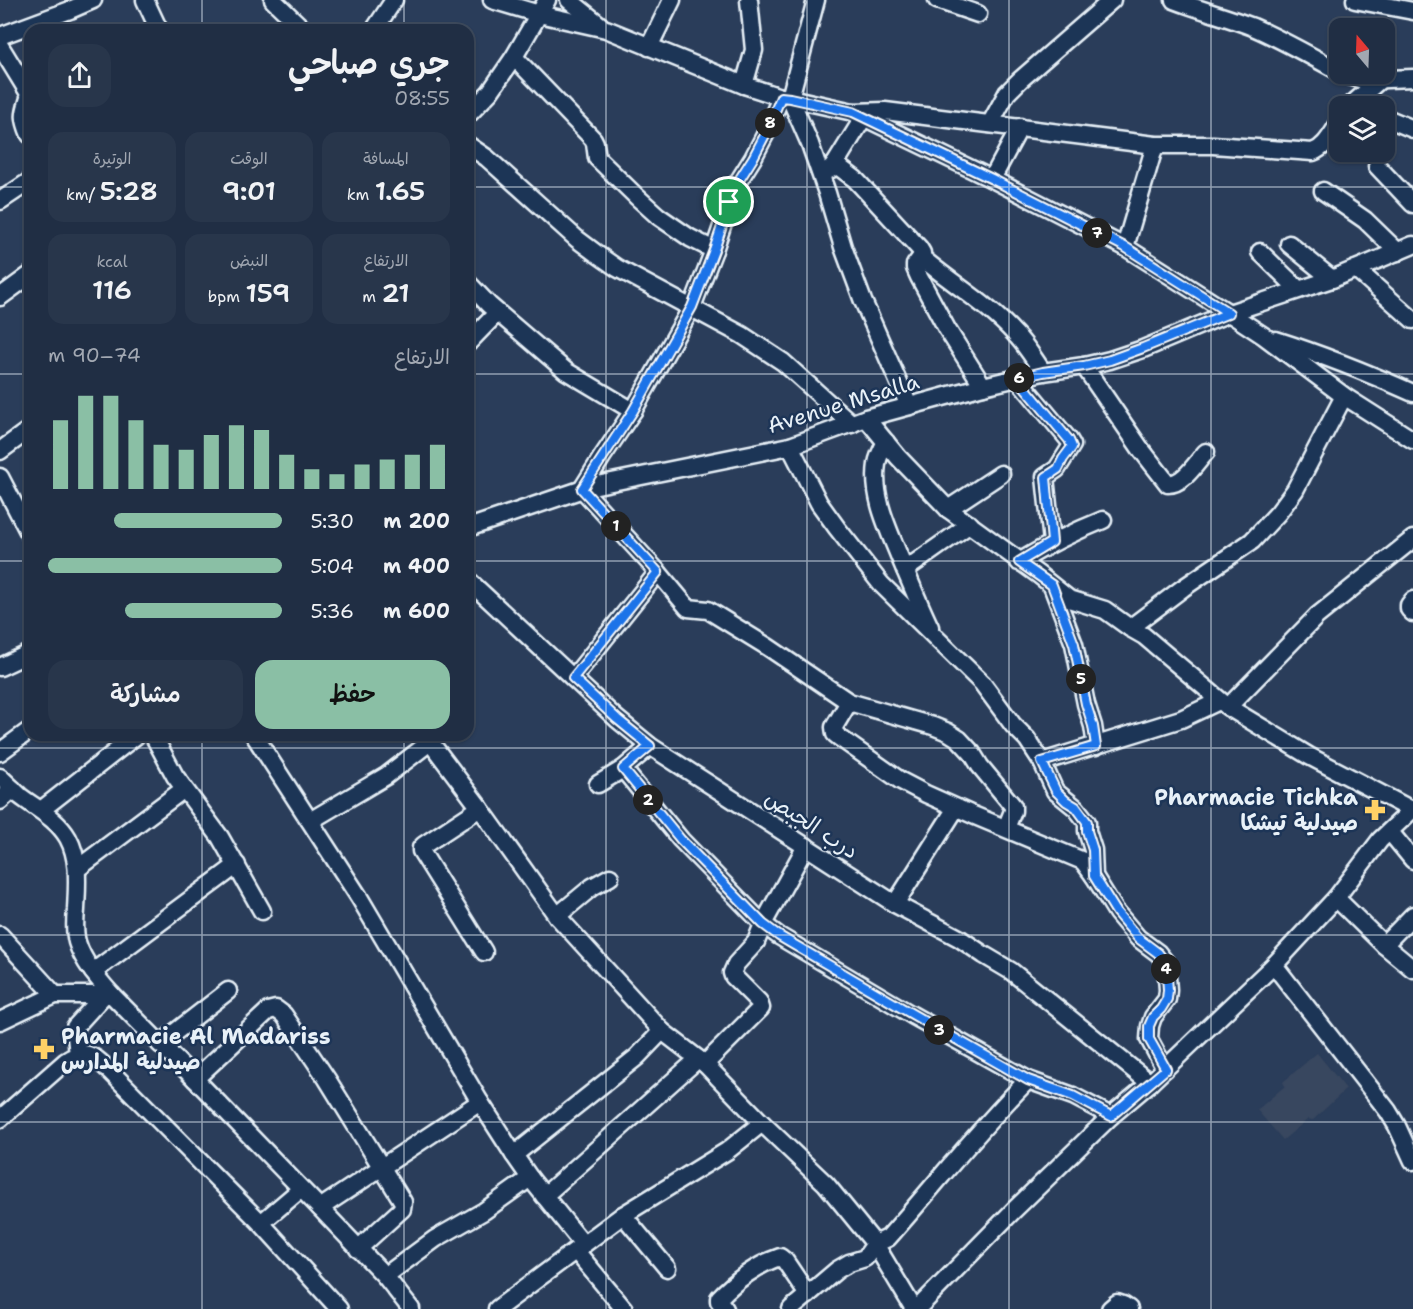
<!DOCTYPE html>
<html lang="ar">
<meta charset="utf-8">
<style>
body{margin:0;font-family:"Shantell Sans","Playpen Sans Arabic",sans-serif;background:#28364b;color:#f1f3f6;direction:rtl;height:100vh;display:flex;flex-direction:column;font-size:22px;white-space:nowrap}
*{box-sizing:border-box;margin:0}
p{font-size:20px;color:#a2a8b2}
.icon{flex:none;width:33px;height:33px;fill:none;stroke:currentColor;stroke-width:2;stroke-linecap:round;stroke-linejoin:round}
.map{position:relative;flex:1;overflow:hidden;direction:ltr}
.drawer{position:absolute;left:24px;top:24px;width:450px;height:717px;display:flex;flex-direction:column;background:#202e44;border-radius:18px;box-shadow:0 2px 4px #0004,0 0 0 2px #3d4a5d;direction:rtl}
.drawer>*{flex:none}
.needle{width:39px;rotate:341deg}
.controls{position:absolute;left:1329px;top:18px;display:grid;gap:12px}
.controls a{display:grid;place-items:center;width:66px;height:66px;border-radius:12px;background:#202e44;box-shadow:0 2px 4px #0004,0 0 0 2px #3d4a5d;font-size:30px}
.pin{position:absolute;display:grid;place-items:center;width:51px;height:51px;color:#fff;margin:-26px;border:3px solid #fff;border-radius:50%;box-shadow:0 2px 6px #0007}
.km{position:absolute;width:30px;height:30px;margin:-15px;border-radius:50%;background:#222;color:#fff;font-size:16px;line-height:30px;text-align:center}
.round{display:grid;place-items:center;flex:none;width:63px;height:63px;border-radius:18px;background:#28364b}
.headline{display:flex;align-items:center;justify-content:space-between;height:102px;padding:0 24px}
h1{font-size:33px;font-weight:600;line-height:45px}
.metrics{display:grid;grid-template-columns:repeat(3,1fr);gap:9px;height:102px;padding:6px 24px}
.metrics div{display:grid;align-content:center;border-radius:15px;background:#28364b;text-align:center}
.metrics b{font-size:26px;font-weight:600}
.metrics small{font-size:16px;font-weight:400}
.metrics p{font-size:16px}
.chart{height:168px;padding:12px 24px}
.chart p{display:flex;justify-content:space-between}
.chart svg{width:100%;height:108px;margin-top:6px;stroke:#8abfa5;stroke-width:6}
.action{display:flex;gap:12px;margin-top:auto;padding:12px 24px}
.action a{flex:1;height:69px;border-radius:18px;background:#8abfa5;color:#111;font-size:24px;font-weight:600;line-height:69px;text-align:center}
.action a+a{background:#28364b;color:#f1f3f6}
ul{padding:0 24px;list-style:none;font-size:20px}
li{display:grid;grid-template-columns:96px 72px 1fr;align-items:center;height:45px}
li i{height:15px;border-radius:8px;background:#8abfa5}
.map>svg:first-child{display:block}
</style>
<div class="map">
<svg width="1413" height="1309" viewBox="0 0 1413 1309">
<rect width="100%" height="100%" fill="#2a3d5a"/>
<filter id="ink" filterUnits="userSpaceOnUse"><feTurbulence type="fractalNoise" baseFrequency=".0167" numOctaves="2"/><feDisplacementMap in="SourceGraphic" scale="12" xChannelSelector="R" yChannelSelector="G"/><feConvolveMatrix kernelMatrix="1 2 1 2 8 2 1 2 1" color-interpolation-filters="sRGB"/></filter>
<g filter="url(#ink)">
<!-- built -->
<polygon fill="#39475e" points="1317,1053 1346,1089 1313,1120 1308,1119 1283,1140 1257,1110 1285,1086 1283,1082"/>
<g fill="none" stroke-linecap="round" stroke-linejoin="round">
<defs>
<g id="minor">
<polyline points="145,0 159,30"/>
<polyline points="273,0 304,30"/>
<polyline points="492,0 539,14 606,29 744,85 781,97 790,98 853,112 992,179 1125,247 1229,313 1264,336 1344,396 1413,440"/>
<polyline points="569,0 600,25"/>
<polyline points="816,0 790,98 810,144 827,193 843,247 863,301 909,406"/>
<polyline points="937,0 978,14"/>
<path d="M 1174,0 C 1200,10 1227,17 1253,27 C 1283,40 1311,56 1340,72"/>
<polyline points="1355,0 1413,11"/>
<polyline points="374,30 394,0"/>
<polyline points="0,36 70,10 93,0"/>
<path d="M 0,46 L 30,95 C 24,114 22,116 30,135"/>
<polyline points="649,47 672,0"/>
<polyline points="514,57 593,139 595,143 597,158 637,197 658,216 690,238 714,250"/>
<polyline points="1342,74 1363,80 1413,78"/>
<polyline points="744,85 754,50 749,0"/>
<polyline points="781,97 765,135 753,158 736,185 714,250 692,307 633,411 602,457 582,489 658,572 688,608 708,610 768,647 849,702 933,726 948,732 959,739 972,753 980,766 1013,806 1013,811 1006,828"/>
<polyline points="1350,106 1381,79"/>
<path d="M 854,112 L 885,111 L 1155,145 L 1213,145 L 1313,152 C 1326,147 1332,133 1340,122"/>
<polyline points="468,115 490,92 514,57 547,0"/>
<polyline points="1384,117 1413,129"/>
<polyline points="990,124 1007,93 1020,80 1112,0"/>
<polyline points="468,145 487,158 577,239 597,254 617,268 742,335 783,362 852,424"/>
<polyline points="835,164 867,112"/>
<polyline points="1377,166 1413,204"/>
<path d="M 821,174 L 831,169 L 835,164 L 855,179 L 919,248 L 922,253 L 921,257 C 951,283 988,304 1015,334 C 1026,345 1034,359 1043,372"/>
<polyline points="992,179 1020,127"/>
<polyline points="1323,191 1365,220 1398,252"/>
<polyline points="0,201 30,181"/>
<polyline points="1289,244 1332,279"/>
<polyline points="1125,247 1155,145"/>
<polyline points="1260,252 1298,289"/>
<polyline points="921,257 915,265 915,268 919,277 947,329 983,386"/>
<polyline points="1356,269 1413,320"/>
<polyline points="468,283 489,305 566,371 633,411"/>
<polyline points="0,297 30,275"/>
<path d="M 1276,340 C 1323,355 1368,373 1413,393"/>
<polyline points="468,343 497,313"/>
<path d="M 1084,366 L 1140,448 L 1168,484 C 1184,484 1196,463 1206,452"/>
<polyline points="1017,378 1069,440 1072,445 1057,469 1045,477 1052,542"/>
<polyline points="866,418 898,457 948,509 1039,575 1069,599 1105,610 1130,628 1144,636 1228,707 1309,756 1412,810"/>
<path d="M 886,442 C 882,449 878,456 877,464 C 872,497 888,528 900,558 C 910,581 919,604 930,627"/>
<polyline points="790,446 819,503 837,528 881,584 982,683 1013,725 1027,739 1042,762 1055,791 1076,808 1087,822 1087,831 1093,850 1094,876 1117,913 1138,938 1158,953 1166,963 1168,990 1167,999 1153,1017 1150,1026 1149,1039 1165,1069"/>
<polyline points="0,451 30,429"/>
<polyline points="0,477 30,535"/>
<polyline points="948,509 1001,474"/>
<polyline points="468,528 592,486 790,446 866,418 983,386 1043,372 1084,366 1110,360 1143,349 1229,313 1332,279 1413,245"/>
<path d="M 1019,562 C 1047,545 1073,532 1103,520"/>
<polyline points="905,570 970,524"/>
<polyline points="468,580 617,719 650,746 895,904 959,938 984,955 1011,971 1150,1083"/>
<polyline points="1052,586 1074,644 1086,704 1093,726 1096,746"/>
<polyline points="1413,600 1409,605 1409,609 1413,613"/>
<polyline points="1130,628 1183,588 1252,541 1278,513 1295,490 1344,396"/>
<polyline points="0,667 30,653"/>
<polyline points="573,678 658,572"/>
<polyline points="849,702 834,727 835,734 840,738 901,781 926,794 973,815 1083,861 1094,876"/>
<polyline points="1228,707 1317,616 1413,539"/>
<polyline points="153,735 175,776 220,837 262,911"/>
<polyline points="254,735 359,897 480,1102 514,1155 530,1178 583,1244"/>
<polyline points="425,735 480,808 557,916 662,1031 705,1064 762,1123 826,1184 875,1244 914,1309"/>
<polyline points="0,752 30,730"/>
<polyline points="1042,762 1181,719 1219,701"/>
<polyline points="623,769 681,840 763,924 779,936 912,1015 1028,1080 1073,1096 1111,1116"/>
<path d="M 0,777 C 7,783 13,790 20,796 C 37,809 57,819 68,838 C 80,860 77,886 76,910 C 75,920 74,931 77,942 C 83,962 98,979 112,995"/>
<polyline points="598,784 623,769 650,746"/>
<polyline points="0,801 13,789"/>
<polyline points="480,808 424,845 421,848 421,851 484,952"/>
<polyline points="41,810 137,735"/>
<polyline points="310,821 386,776 430,742"/>
<polyline points="1390,832 1413,860"/>
<polyline points="77,869 184,789"/>
<polyline points="1336,898 1384,945 1413,969"/>
<polyline points="895,904 956,808"/>
<polyline points="557,916 592,887 610,877"/>
<polyline points="0,935 55,995"/>
<polyline points="1384,945 1413,915"/>
<polyline points="1274,965 1388,1111 1397,1126 1413,1161"/>
<polyline points="93,972 237,865"/>
<polyline points="0,1021 55,995 112,995 195,1079 320,1208 385,1276 411,1309"/>
<polyline points="160,1044 228,991"/>
<polyline points="78,1054 75,1027 104,995"/>
<polyline points="705,1064 761,1008 759,1002 733,976 732,973 736,964 756,942 763,924 806,846"/>
<polyline points="195,1079 268,1011 276,1009 284,1015 327,1079 403,1202 402,1209 358,1249"/>
<path d="M 0,1119 L 66,1061 C 88,1047 94,1057 111,1072 L 261,1223 L 339,1309"/>
<polyline points="514,1155 637,1057 662,1031"/>
<polyline points="544,1196 698,1059"/>
<polyline points="320,1208 480,1102"/>
<polyline points="623,1215 667,1268"/>
<polyline points="261,1223 301,1189"/>
<polyline points="576,1251 624,1309"/>
<polyline points="385,1276 435,1239 484,1211 530,1178"/>
<polyline points="497,1309 623,1215 727,1151 762,1123"/>
<path d="M 725,1309 L 719,1301 L 719,1298 C 735,1281 758,1264 780,1257 L 785,1261 L 808,1295"/>
<path d="M 791,1309 L 837,1270 L 849,1263 L 865,1258 L 875,1244 L 888,1238 C 935,1185 978,1130 1028,1080"/>
<polyline points="917,1309 1014,1210 1111,1116 1150,1083 1274,965 1336,898 1380,840 1413,809"/>
<polyline points="1110,1309 1117,1303 1123,1305 1129,1309"/>
</g>
</defs>
<!-- minor casing -->
<use href="#minor" stroke="#e8f1f8" stroke-width="21"/>
<!-- minor -->
<use href="#minor" stroke="#1d3557" stroke-width="16"/>
</g>
</g>
<g fill="none" stroke-linecap="round" stroke-linejoin="round" filter="url(#ink)">
<defs>
<polygon id="route" points="781,97 790,98 853,112 992,179 1125,247 1229,313 1143,348 1110,360 1084,366 1043,372 1017,378 1069,440 1072,447 1063,459 1058,469 1046,477 1052,542 1019,562 1052,585 1074,644 1086,704 1093,726 1096,746 1042,762 1056,791 1066,801 1076,807 1087,822 1087,831 1093,850 1094,876 1117,913 1138,938 1158,953 1166,963 1168,990 1167,999 1161,1009 1153,1017 1149,1026 1149,1039 1166,1069 1111,1116 1073,1096 1028,1080 912,1014 779,936 763,924 681,840 623,769 650,746 617,719 573,678 658,572 582,489 633,411 692,307 714,250 736,185 753,158 765,135"/>
</defs>
<!-- route casing -->
<use href="#route" stroke="#fff" stroke-width="12"/>
<!-- route -->
<use href="#route" stroke="#1a73e8" stroke-width="8"/>
</g>
<!-- grid -->
<path fill="none" stroke="#e8f1f8" stroke-width="1.5" stroke-opacity="0.55" d="M 202,0 L 202,30M 404,0 L 404,30M 606,0 L 606,1309M 807,0 L 807,1309M 1009,0 L 1009,1309M 1211,0 L 1211,1309M 0,187 L 30,187M 468,187 L 1413,187M 0,374 L 30,374M 468,374 L 1413,374M 0,561 L 30,561M 468,561 L 1413,561M 202,735 L 202,1309M 404,735 L 404,1309M 0,748 L 1413,748M 0,935 L 1413,935M 0,1122 L 1413,1122"/>
<!-- icons -->
<defs>
<symbol id="pharmacy-bare" viewBox="-9 -9 18 18"><path d="M-2-6h4v4h4v4h-4v4h-4v-4h-4v-4h4Z" fill="#ffd166" stroke="#1d3557" stroke-width="2.5" paint-order="stroke"/></symbol>
</defs>
<g fill-rule="evenodd">
<use href="#pharmacy-bare" x="1360" y="795" width="30" height="30"/>
<use href="#pharmacy-bare" x="29" y="1034" width="30" height="30"/>
</g>
<g text-anchor="middle" stroke-width="5" stroke-linejoin="round" paint-order="stroke">
<!-- street labels -->
<g font-size="22" fill="#e8f1f8" stroke="#1d3557">
<text transform="translate(843 403) rotate(-17)" y="8">Avenue Msalla</text>
<text transform="translate(812 824) rotate(33)" y="8">درب الجبص</text>
</g>
<!-- poi labels -->
<g font-size="22" font-weight="bold" fill="#e8f1f8" stroke="#1d3557" text-anchor="end">
<text x="1358" y="805">Pharmacie Tichka<tspan x="1358" dy="25">صيدلية تيشكا</tspan></text>
<text x="61" y="1044" text-anchor="start">Pharmacie Al Madariss<tspan x="61" dy="25">صيدلية المدارس</tspan></text>
</g>
</g>
</svg>
<div class="controls">
<a><svg class="needle" viewBox="-14 -14 28 28"><path d="M0-13l5 13h-10z" fill="#e53935"/><path d="M0 13l5-13h-10z" fill="#a2a8b2"/></svg></a>
<a><svg class="icon" aria-label="layers" viewBox="0 0 24 24"><path d="M12 4l9 5-9 5-9-5zM3 14l9 5 9-5"/></svg></a>
</div>
<div class="pin" style="left:729px;top:202px;background:#1e9e55"><svg class="icon" aria-label="arrive" viewBox="0 0 24 24"><path d="M6 21V4h12l-3 4 3 4H6"/></svg></div>
<b class="km" style="left:616px;top:526px">1</b>
<b class="km" style="left:648px;top:800px">2</b>
<b class="km" style="left:939px;top:1030px">3</b>
<b class="km" style="left:1166px;top:969px">4</b>
<b class="km" style="left:1081px;top:679px">5</b>
<b class="km" style="left:1019px;top:378px">6</b>
<b class="km" style="left:1097px;top:233px">7</b>
<b class="km" style="left:770px;top:123px">8</b>
<section class="drawer">
<div class="headline"><div><h1>جري صباحي</h1><p>08:55</p></div><a class="round"><svg class="icon" aria-label="share" viewBox="0 0 24 24"><path d="M12 15V3M7 8l5-5 5 5M5 13v7h14v-7"/></svg></a></div>
<div class="metrics">
<div><p>المسافة</p><b>1.65<small> km</small></b></div>
<div><p>الوقت</p><b>9:01</b></div>
<div><p>الوتيرة</p><b>5:28<small> /km</small></b></div>
</div>
<div class="metrics">
<div><p>الارتفاع</p><b>21<small> m</small></b></div>
<div><p>النبض</p><b>159<small> bpm</small></b></div>
<div><p>kcal</p><b>116</b></div>
</div>
<div class="chart"><p><span>الارتفاع</span>74–90 m</p>
<svg viewBox="0 0 160 44" preserveAspectRatio="none"><path d="M5 44V16M15 44V6M25 44V6M35 44V16M45 44V26M55 44V28M65 44V22M75 44V18M85 44V20M95 44V30M105 44V36M115 44V38M125 44V34M135 44V32M145 44V30M155 44V26"/></svg>
</div>
<ul>
<li><b>200 m</b>5:30<i style="width:72%"></i></li>
<li><b>400 m</b>5:04<i style="width:100%"></i></li>
<li><b>600 m</b>5:36<i style="width:67%"></i></li>
</ul>
<div class="action"><a>حفظ</a><a>مشاركة</a></div>
</section>
</div>
